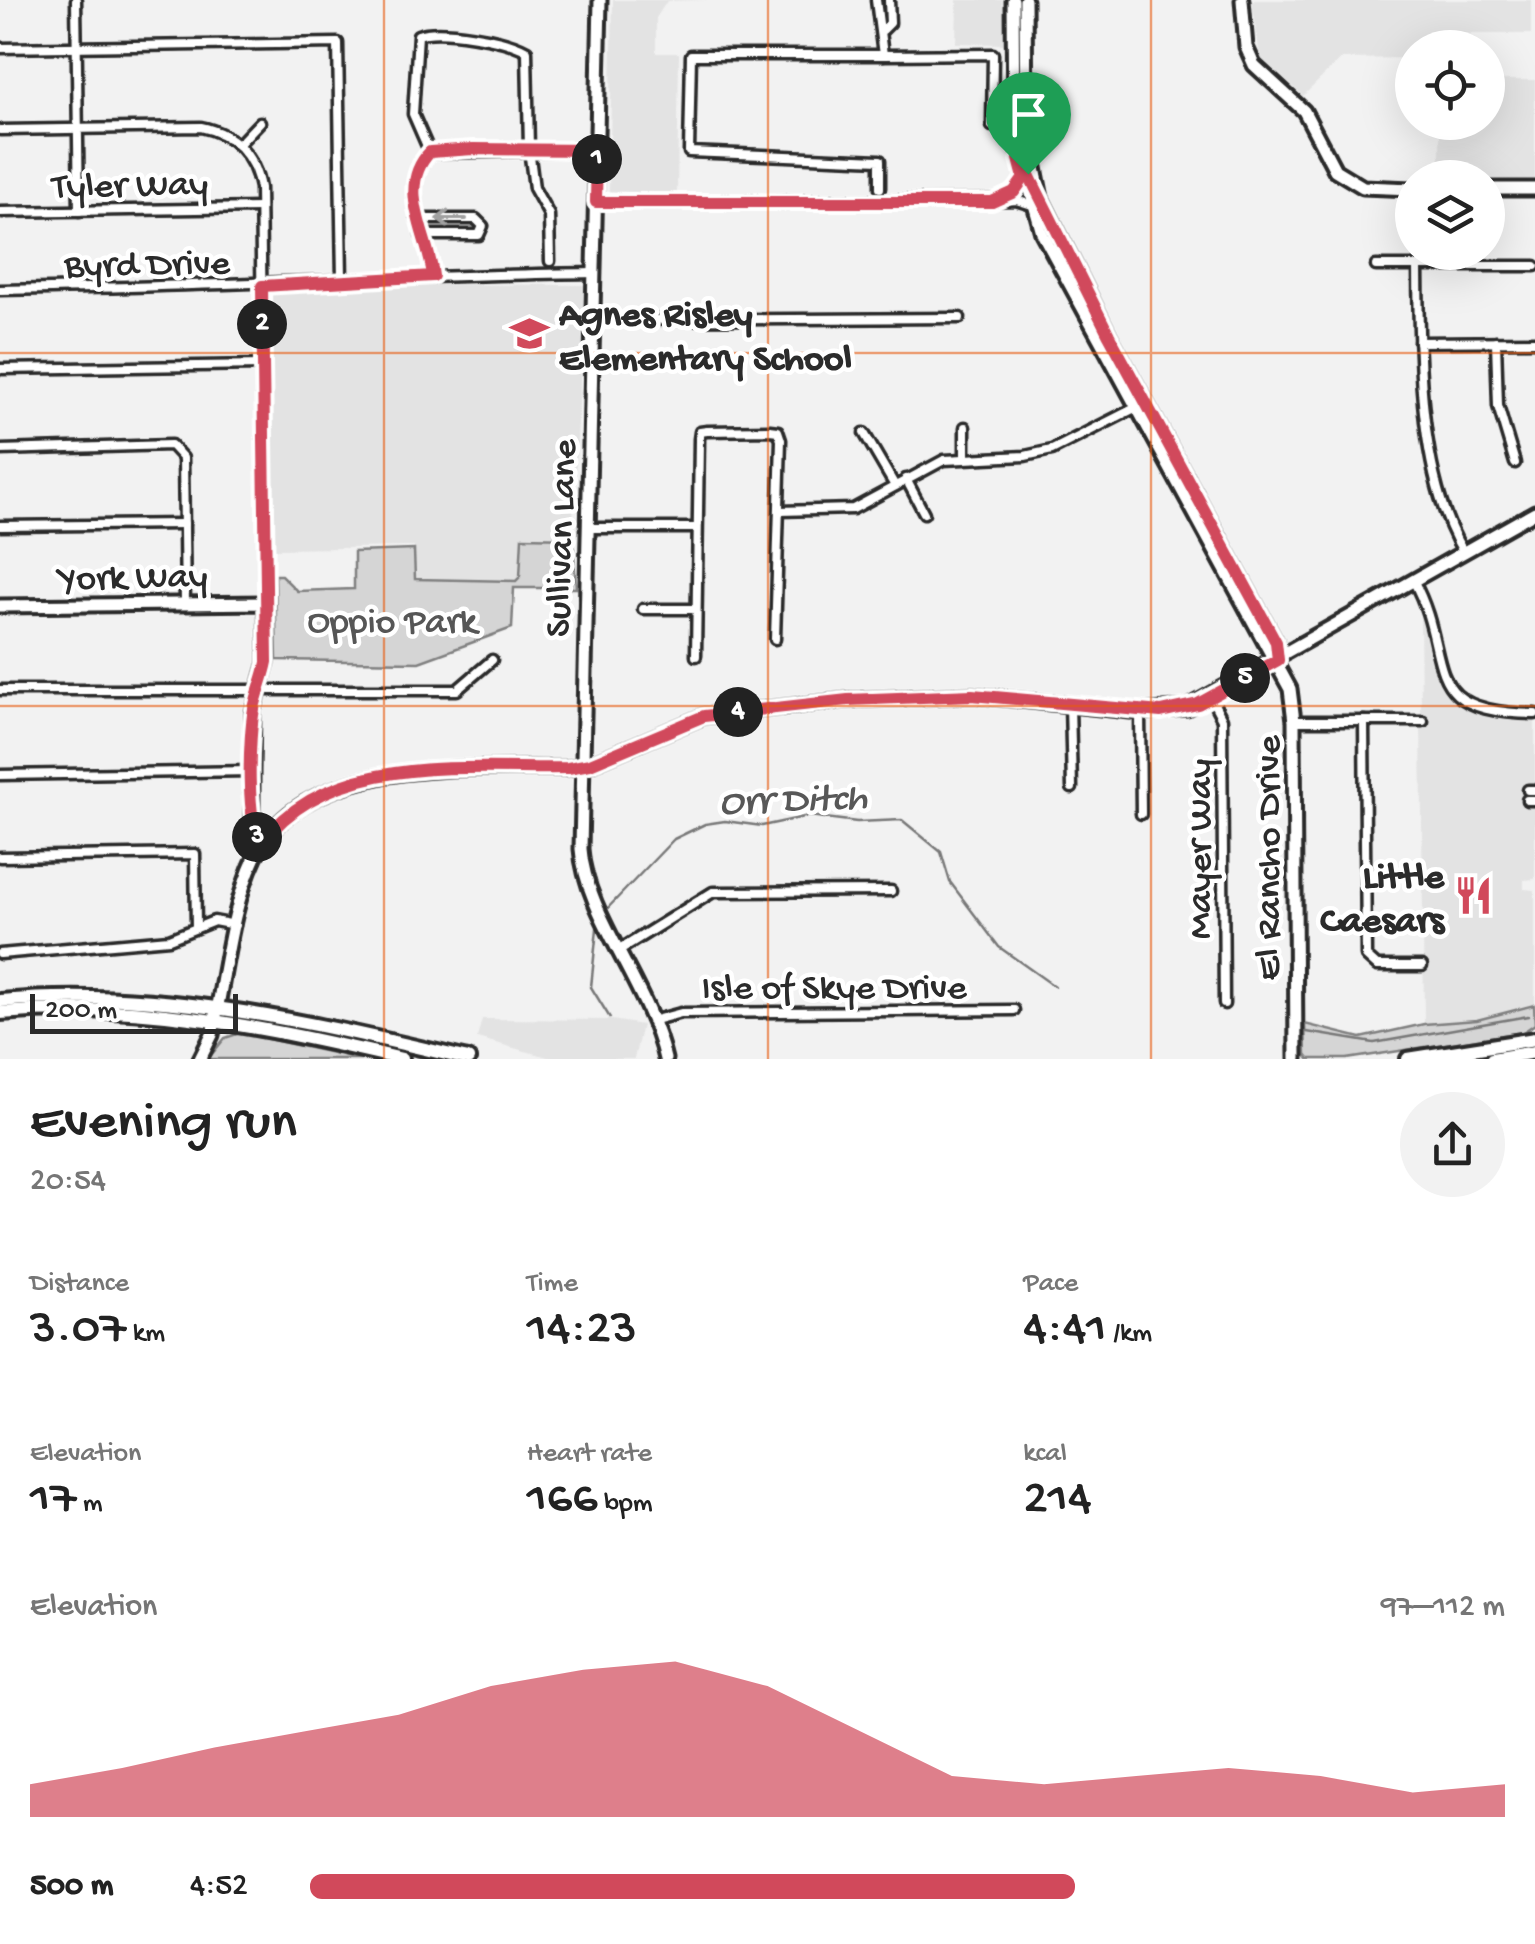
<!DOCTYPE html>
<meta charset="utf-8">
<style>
body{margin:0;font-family:"Gochi Hand",sans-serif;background:#f2f2f2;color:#222;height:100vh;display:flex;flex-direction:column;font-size:38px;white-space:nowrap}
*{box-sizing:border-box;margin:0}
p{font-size:32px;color:#767676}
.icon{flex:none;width:55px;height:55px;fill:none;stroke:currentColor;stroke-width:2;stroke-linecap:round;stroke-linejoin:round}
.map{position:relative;height:1059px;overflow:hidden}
.details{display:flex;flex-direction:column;background:#fff;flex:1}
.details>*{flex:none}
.buttons{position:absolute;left:1395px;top:30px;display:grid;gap:20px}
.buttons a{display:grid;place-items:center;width:110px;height:110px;border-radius:50%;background:#fff;box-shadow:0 10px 40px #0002;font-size:50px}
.scale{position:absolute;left:30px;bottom:25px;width:208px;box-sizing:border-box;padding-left:10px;border:5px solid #2b2b2b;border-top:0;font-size:28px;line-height:35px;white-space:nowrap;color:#2b2b2b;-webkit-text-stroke:8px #fff;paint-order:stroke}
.pin{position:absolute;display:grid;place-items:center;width:85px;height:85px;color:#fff;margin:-102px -42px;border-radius:50% 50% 50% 0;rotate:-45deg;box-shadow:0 0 10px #0007}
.pin .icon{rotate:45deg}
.km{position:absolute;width:50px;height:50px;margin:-25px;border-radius:50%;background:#222;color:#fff;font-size:28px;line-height:50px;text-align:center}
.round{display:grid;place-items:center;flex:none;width:105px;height:105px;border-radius:52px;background:#f2f2f2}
.summary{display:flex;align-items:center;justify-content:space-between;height:170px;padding:0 30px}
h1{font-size:55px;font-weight:600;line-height:75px}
.metrics{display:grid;grid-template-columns:repeat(3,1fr);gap:15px;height:170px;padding:10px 30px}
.metrics div{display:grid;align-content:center}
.metrics b{font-size:50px;font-weight:600}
.metrics small{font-size:28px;font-weight:400}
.metrics p{font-size:28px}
.chart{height:280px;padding:20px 30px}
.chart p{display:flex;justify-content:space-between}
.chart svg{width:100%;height:180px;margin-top:10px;fill:#d1495b;opacity:.7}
ul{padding:0 30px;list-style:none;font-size:32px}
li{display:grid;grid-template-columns:160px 120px 1fr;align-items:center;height:75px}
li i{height:25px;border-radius:12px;background:#d1495b}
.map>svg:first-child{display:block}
</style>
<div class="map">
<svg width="1535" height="1059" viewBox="0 0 1535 1059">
<rect width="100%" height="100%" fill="#f2f2f2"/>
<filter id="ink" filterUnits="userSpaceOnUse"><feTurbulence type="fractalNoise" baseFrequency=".01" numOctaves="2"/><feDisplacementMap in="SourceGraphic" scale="20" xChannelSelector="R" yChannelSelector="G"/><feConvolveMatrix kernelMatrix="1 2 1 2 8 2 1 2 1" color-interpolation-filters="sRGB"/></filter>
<g filter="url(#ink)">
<!-- built -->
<g fill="#e3e3e3">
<polygon points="613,0 709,0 667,1 656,18 656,53 679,53 677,194 609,191"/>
<polygon points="957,0 1002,0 1007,44 956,43"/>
<polygon points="1252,0 1531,0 1531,34 1446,34 1440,47 1412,48 1412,58 1341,59 1303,96 1260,57"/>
<polygon points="1488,80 1535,80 1535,181 1440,177 1440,123 1488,122"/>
<polygon points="355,284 585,285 572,538 522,536 520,578 516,581 415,579 414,547 274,549 270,294"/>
<polygon points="1424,612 1433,668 1455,700 1484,713 1535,718 1535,879 1524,880 1524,889 1535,890 1535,1005 1477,1020 1424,1024 1420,614"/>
<polygon points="482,1019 612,1020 642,1025 634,1059 555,1059 477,1038"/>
</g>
<!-- green -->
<g fill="#d5d5d5" stroke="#808080" stroke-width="2.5">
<polygon points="522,537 573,538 576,588 514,588 512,628 419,662 277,660 275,575 281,575 297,591 354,589 354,552 414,550 415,579 516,581 520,577"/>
<polygon points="1534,1005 1535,1024 1523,1032 1347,1059 1309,1059 1306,1055 1305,1024 1361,1038 1424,1024 1477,1020"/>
<polygon points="240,1033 361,1059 208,1059 225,1038"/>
</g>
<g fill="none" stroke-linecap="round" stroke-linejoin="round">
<!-- stream -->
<g stroke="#787878" stroke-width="2.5">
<polyline points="603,913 674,839 705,824 725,821 762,826 809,816 857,822 902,820 941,852 950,882 999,947 1054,986"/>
<polyline points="598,919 591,987 610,1018"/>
<polyline points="1307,1032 1374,1043 1528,1016"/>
</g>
<defs>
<g id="street">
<polyline points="76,0 79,211"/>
<polyline points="876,0 883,55 993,54 992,126 1013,123"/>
<polyline points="883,30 890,23 889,0"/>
<polyline points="0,48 338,43 342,279"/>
<path d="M 0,130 L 201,127 C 234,134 254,155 260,188 L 266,603"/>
<polyline points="238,145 260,122"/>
<path d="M 430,153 L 413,114 L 418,35 C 439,27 507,39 527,51 L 529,149 L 534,188 L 549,215 L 550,261"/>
<polyline points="880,188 880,160 689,152 691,55 883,55"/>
<polyline points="596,202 1016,200 1032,205"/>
<polyline points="992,202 1014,192 1024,178"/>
<polyline points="0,212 260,208"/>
<polyline points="417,219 476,219 483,226 479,235 421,235"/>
<polyline points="1376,266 1535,266"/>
<path d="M 1418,266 C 1419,352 1418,478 1464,553"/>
<path d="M 433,276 C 429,236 395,188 430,153 L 597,150"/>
<path d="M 0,290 C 199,287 396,276 594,273"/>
<polyline points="593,320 960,318"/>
<polyline points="1496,341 1498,406 1515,463"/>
<polyline points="1419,342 1535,341"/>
<polyline points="0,369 263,365"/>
<polyline points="965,427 965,457"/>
<polyline points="864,433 895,486"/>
<polyline points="0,450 171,445 183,458 185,604"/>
<polyline points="906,479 924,513"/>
<polyline points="780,511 853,509 944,460 1025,456 1052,450 1135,408"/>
<polyline points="0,526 184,524"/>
<polyline points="588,528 696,528"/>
<path d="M 1413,580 C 1456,658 1412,712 1535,714"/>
<polyline points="643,609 696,609"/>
<polyline points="696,656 699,439 700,432 707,431 770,430 778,431 781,440 775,639"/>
<polyline points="0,690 457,690 492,660"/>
<polyline points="1211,698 1222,719 1224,1004"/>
<polyline points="1070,704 1072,788"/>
<polyline points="1140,712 1141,814"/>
<polyline points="1294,721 1423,721"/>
<polyline points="1364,721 1366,956 1377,966 1422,966"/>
<polyline points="0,775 252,771"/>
<polyline points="1528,790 1535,790"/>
<polyline points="1527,800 1535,800"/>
<polyline points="0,857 195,854 196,928"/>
<polyline points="621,949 713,892 891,891"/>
<polyline points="0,954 169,939 214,921 235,925"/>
<polyline points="655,1020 681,1013 1014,1010"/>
</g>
<g id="secondary">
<path d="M 600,0 L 581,849 C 585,913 649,987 665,1059"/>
<polyline points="1013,0 1014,133 1042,233 1290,689 1294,721 1296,1059"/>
<polyline points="1025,0 1026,122 1041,198 1109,335 1276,642 1278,660"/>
<polyline points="1242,0 1246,47 1254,65 1304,111 1335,170 1363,187 1412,189"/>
<polyline points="1488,189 1535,189"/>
<polyline points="0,606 266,603 267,662 253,712 252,771 252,828 262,843"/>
<path d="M 200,1059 L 212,1035 C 225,978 230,910 255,857 C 304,753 473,770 568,768 L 590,764 L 704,716 L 847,700 L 972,695 L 1140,712 L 1187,708 L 1535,512"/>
</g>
<g id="primary">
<path d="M 0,1001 C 160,986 313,1023 468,1059"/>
<path d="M 0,1013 C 143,1001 263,1027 402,1059"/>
<polyline points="1408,1059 1535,1039"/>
<polyline points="1492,1059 1535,1052"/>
</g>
</defs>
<!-- street casing -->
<use href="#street" stroke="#2b2b2b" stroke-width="15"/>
<!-- secondary casing -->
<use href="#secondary" stroke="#2b2b2b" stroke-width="19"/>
<!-- primary casing -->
<use href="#primary" stroke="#2b2b2b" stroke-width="20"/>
<!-- street -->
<use href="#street" stroke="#fff" stroke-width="8"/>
<!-- secondary -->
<use href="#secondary" stroke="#fff" stroke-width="11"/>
<!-- primary -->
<use href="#primary" stroke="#fff" stroke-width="12"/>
</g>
<!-- one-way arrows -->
<defs><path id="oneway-shaft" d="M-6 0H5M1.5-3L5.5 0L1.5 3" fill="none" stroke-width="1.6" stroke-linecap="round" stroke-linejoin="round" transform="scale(2.5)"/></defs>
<use stroke="#a0a0a0" href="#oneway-shaft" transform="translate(451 219) rotate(180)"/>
</g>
<g fill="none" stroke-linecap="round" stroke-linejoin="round" filter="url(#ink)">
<defs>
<path id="route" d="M 473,149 L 597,150 L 596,202 L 992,202 L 1014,192 L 1024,178 L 1019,159 L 1022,161 L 1109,335 L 1276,642 L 1278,660 L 1198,704 L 1161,712 L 972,695 L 848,700 L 704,716 L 590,764 L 568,768 C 469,770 330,751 262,843 C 245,825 249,735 254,709 C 257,693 264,678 267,662 L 262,286 L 433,276 C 429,236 395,188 430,152 Z"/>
</defs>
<!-- route casing -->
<use href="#route" stroke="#fff" stroke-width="20"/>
<!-- route -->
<use href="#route" stroke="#d1495b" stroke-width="12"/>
</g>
<!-- grid -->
<path fill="none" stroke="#e8590c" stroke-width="2.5" stroke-opacity="0.55" d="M 384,0 L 384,1059M 768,0 L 768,1059M 1151,0 L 1151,1059M 0,353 L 1535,353M 0,706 L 1535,706"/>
<!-- icons -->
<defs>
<symbol id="school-bare" viewBox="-9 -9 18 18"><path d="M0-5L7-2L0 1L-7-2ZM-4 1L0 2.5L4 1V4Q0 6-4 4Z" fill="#d1495b" stroke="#fff" stroke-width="2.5" paint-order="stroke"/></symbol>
<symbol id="restaurant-bare" viewBox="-9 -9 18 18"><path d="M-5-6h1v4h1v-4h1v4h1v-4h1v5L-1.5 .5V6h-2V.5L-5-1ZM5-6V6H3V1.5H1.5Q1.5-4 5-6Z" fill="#d1495b" stroke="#fff" stroke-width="2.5" paint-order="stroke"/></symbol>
</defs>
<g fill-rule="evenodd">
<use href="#school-bare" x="502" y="306" width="55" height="55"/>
<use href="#restaurant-bare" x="1446" y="868" width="55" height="55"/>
</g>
<g text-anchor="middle" stroke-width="9" stroke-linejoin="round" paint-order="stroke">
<!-- street labels -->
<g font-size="38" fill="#2b2b2b" stroke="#fff">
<text transform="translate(130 182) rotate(-1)" y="13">Tyler Way</text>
<text transform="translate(147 261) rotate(-1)" y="13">Byrd Drive</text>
<text transform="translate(558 538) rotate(-88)" y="13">Sullivan Lane</text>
<text transform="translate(133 574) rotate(-1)" y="13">York Way</text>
<text transform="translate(1196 849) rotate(-90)" y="13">Mayer Way</text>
<text transform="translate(1265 858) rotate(-90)" y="13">El Rancho Drive</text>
<text x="834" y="997">Isle of Skye Drive</text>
</g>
<!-- poi labels -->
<g font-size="38" font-weight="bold" fill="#2b2b2b" stroke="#fff" text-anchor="start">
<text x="559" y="324">Agnes Risley<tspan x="559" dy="44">Elementary School</tspan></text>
<text x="1444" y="886" text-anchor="end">Little<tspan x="1444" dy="44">Caesars</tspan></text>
</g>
<!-- park labels -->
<g font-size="38" fill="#565656" stroke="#fff">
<text x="392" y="631">Oppio Park</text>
</g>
<!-- water labels -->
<g font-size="40" font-style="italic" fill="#585858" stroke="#fff">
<text transform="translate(793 796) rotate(-2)" y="14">Orr Ditch</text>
</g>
</g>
</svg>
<div class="buttons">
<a><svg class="icon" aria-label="locate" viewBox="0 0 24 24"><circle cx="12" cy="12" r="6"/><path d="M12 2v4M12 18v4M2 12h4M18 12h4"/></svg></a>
<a><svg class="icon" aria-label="layers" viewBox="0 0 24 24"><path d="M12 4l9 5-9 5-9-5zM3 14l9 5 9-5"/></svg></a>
</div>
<div class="scale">200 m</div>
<div class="pin" style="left:1028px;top:174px;background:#1e9e55"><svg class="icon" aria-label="arrive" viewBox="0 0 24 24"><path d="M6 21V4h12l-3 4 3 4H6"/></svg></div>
<b class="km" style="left:597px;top:159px">1</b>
<b class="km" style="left:262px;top:324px">2</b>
<b class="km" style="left:257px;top:837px">3</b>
<b class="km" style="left:738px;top:712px">4</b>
<b class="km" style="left:1245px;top:678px">5</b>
</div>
<section class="details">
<div class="summary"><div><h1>Evening run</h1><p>20:54</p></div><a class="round"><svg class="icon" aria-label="share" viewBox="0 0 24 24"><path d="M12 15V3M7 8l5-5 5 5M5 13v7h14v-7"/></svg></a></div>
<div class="metrics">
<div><p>Distance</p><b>3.07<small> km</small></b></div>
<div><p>Time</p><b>14:23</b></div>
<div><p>Pace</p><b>4:41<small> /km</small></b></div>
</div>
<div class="metrics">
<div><p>Elevation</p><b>17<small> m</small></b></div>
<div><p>Heart rate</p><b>166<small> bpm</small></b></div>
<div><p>kcal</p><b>214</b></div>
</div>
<div class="chart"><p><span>Elevation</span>97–112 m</p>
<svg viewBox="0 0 160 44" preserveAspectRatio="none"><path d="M0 44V36L10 32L20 27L30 23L40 19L50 12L60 8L70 6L80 12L90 23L100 34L110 36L120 34L130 32L140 34L150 38L160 36V44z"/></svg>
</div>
<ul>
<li><b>500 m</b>4:52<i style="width:64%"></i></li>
</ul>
</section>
